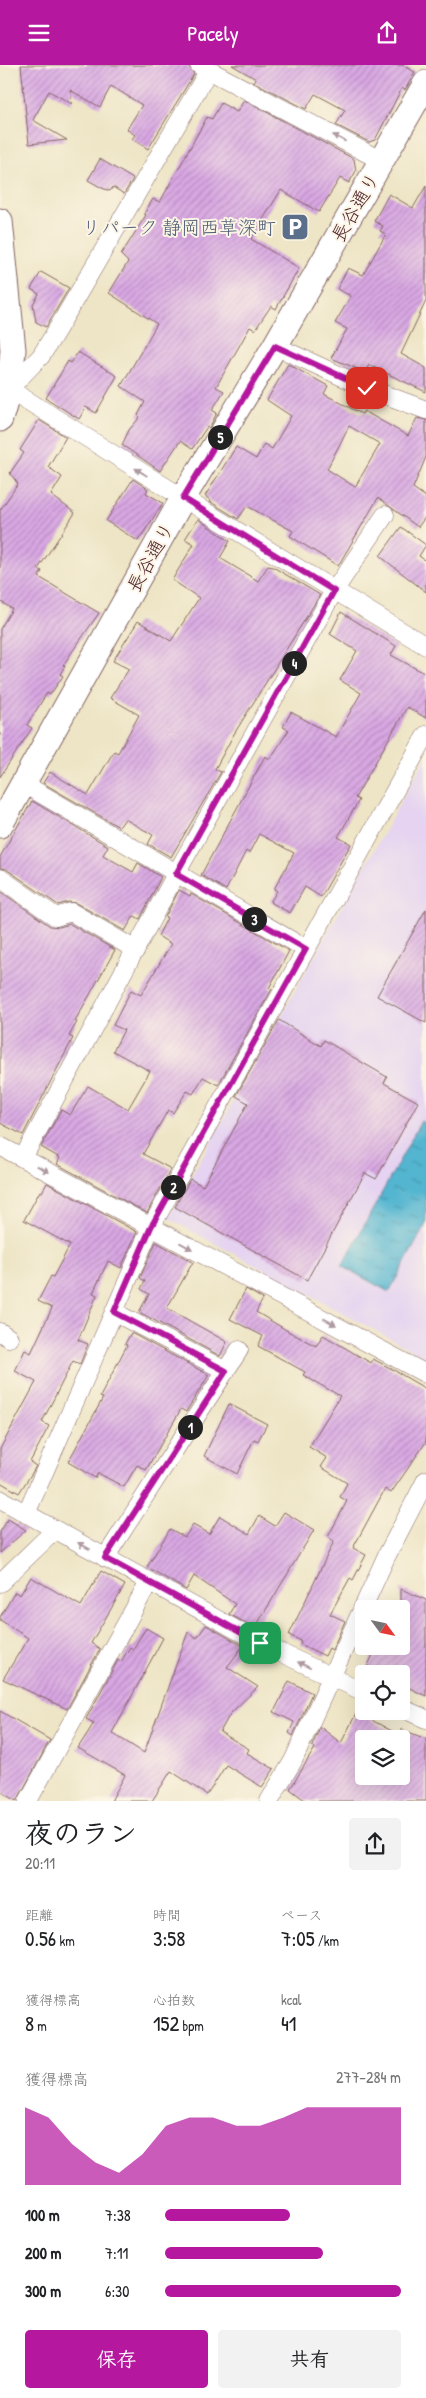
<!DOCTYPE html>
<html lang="ja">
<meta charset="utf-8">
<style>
body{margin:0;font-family:"Patrick Hand","Klee One",sans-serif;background:#f2f2f2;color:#202124;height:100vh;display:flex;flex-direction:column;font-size:19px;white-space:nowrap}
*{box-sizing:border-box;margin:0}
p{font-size:16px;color:#757577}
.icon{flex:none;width:28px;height:28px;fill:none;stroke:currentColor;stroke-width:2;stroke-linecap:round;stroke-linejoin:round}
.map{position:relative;height:1736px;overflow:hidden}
.details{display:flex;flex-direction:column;background:#fff;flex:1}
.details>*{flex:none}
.needle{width:32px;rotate:123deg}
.tools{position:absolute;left:355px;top:1535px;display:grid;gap:10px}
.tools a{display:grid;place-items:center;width:55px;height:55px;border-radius:5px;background:#fff;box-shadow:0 5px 20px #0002;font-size:25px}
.pin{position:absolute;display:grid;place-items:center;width:42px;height:42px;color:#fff;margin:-21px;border-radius:10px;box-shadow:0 2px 8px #0006}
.km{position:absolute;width:25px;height:25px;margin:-12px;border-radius:50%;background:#222;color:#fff;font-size:14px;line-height:25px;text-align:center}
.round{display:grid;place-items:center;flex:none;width:52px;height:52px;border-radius:5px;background:#f2f2f2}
.summary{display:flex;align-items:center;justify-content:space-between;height:85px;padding:0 25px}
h1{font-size:28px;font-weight:600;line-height:38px}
.figures{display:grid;grid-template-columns:repeat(3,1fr);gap:8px;height:85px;padding:5px 25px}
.figures div{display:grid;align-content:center}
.figures b{font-size:21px;font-weight:600}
.figures small{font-size:14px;font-weight:400}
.figures p{font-size:14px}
.chart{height:140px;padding:10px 25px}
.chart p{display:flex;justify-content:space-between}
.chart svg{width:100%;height:90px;margin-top:5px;fill:#b5179e;opacity:.7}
.button{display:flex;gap:10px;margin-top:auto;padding:10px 25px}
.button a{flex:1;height:58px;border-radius:5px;background:#b5179e;color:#fff;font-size:20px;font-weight:600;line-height:58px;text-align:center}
.button a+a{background:#f2f2f2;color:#202124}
ul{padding:0 25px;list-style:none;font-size:16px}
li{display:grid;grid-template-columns:80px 60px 1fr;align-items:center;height:38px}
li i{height:12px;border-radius:6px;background:#b5179e}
header{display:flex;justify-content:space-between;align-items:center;height:65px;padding:0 25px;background:#b5179e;color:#fff;font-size:22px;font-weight:600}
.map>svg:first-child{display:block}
</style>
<header><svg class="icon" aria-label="menu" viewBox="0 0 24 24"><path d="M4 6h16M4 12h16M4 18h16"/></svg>Pacely<svg class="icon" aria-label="share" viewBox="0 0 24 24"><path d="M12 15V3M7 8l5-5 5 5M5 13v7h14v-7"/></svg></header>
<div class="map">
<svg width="426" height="1736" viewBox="0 0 426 1736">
<defs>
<pattern id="water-ripples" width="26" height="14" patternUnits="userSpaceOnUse" patternTransform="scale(1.25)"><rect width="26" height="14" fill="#52b5d0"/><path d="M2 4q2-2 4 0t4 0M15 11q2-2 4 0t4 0" fill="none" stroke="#4693a9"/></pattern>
<pattern id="building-hatch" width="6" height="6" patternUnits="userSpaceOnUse" patternTransform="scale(1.25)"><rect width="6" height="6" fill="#d9a8e4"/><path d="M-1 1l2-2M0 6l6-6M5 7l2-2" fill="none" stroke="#b288b9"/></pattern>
</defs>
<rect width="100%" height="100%" fill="#fcf5e5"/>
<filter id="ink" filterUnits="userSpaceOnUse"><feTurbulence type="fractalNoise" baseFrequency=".02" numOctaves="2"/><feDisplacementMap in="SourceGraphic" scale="10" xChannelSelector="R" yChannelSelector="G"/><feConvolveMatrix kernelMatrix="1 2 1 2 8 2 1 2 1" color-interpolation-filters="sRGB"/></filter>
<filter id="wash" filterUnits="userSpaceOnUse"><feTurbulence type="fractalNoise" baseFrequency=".0096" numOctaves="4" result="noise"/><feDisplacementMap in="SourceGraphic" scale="20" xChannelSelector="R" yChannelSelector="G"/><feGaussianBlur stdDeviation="1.12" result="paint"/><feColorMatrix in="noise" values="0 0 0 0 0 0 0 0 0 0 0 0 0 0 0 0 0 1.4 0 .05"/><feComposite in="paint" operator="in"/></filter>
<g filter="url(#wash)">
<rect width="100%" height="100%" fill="#eee5c6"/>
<!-- built -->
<polygon fill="#e5d3f1" points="426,692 426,1293 168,1153"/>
<!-- water -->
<polygon fill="url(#water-ripples)" stroke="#4e6a7e" points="421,1056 426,1059 426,1159 389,1227 342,1201"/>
<g id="blocks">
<!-- building -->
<g fill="url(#building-hatch)" fill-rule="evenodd">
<polygon points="21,0 188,0 194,9 148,84 132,74 135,70 127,64 142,40 111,21 100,42 70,25 72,39 49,26 33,55 67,75 29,79"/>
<polygon points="232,0 402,0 415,7 405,25 402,23 375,75 369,77 336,60 345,45 315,29 306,44 254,17 256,14"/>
<polygon points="244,35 354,94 356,106 349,118 340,113 319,147 281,125 251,174 299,203 276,244 271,241 255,265 250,262 216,322 224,326 212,345 217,348 209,363 207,362 192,384 180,376 160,406 122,380 129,365 140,352 138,350 145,337 121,321 157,259 109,228 128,197 121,190 146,150 144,149 153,134 160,137 207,52 212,54 221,38 237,47"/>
<polygon points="100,94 133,114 124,129 113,122 110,126 102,123 88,115"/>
<polygon points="426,121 426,236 401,289 426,303 426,327 369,300 365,307 331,293 347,264 335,258 351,231 337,224 348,203 363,210 386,169 380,166 383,161 374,156 389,129 413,143"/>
<polygon points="41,207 69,223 46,262 36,257 33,239 39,229 31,224"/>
<polygon points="78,287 117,311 96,348 86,342 79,354 46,333 68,296 71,298"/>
<path d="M 288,299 L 328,321 L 324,329 L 362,349 L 364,346 L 408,371 L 417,353 L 426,355 L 426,392 L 413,423 L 426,432 L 426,451 L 418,462 L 378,433 L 338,501 L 290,471 L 293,466 L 247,441 L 238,454 L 209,436 L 210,435 L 205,431 L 236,382 L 256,394 L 264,379 L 272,384 L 291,351 L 267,335 ZM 349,361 L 380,379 L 355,422 L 327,404 Z"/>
<polygon points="39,355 66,372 48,402 62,412 51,430 75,448 38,504 42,506 39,512 99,548 63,600 65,601 60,609 63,611 50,630 47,628 27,660 32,663 0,712 0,564 12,544 0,536 0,445 18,419 10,408 24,388 20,385"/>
<polygon points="133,414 148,424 146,428 163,438 138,476 106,456"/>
<polygon points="198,454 230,476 220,493 258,516 268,501 273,502 320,530 234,669 215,704 221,707 171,792 148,779 153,770 125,754 119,762 43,718 50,707 88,730 114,686 118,688 139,650 110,633 129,604 113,596 138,556 171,576 199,533 172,515 194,479 185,474"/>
<polygon points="401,462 426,480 419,491 426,496 426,527 380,491"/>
<polygon points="341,547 396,581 391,590 426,609 426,653 407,642 355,733 359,735 338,772 351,779 321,832 305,822 290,848 270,837 277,826 274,824 294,788 259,769 249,788 246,786 226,825 201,810 265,691 270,694 289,665 283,662 291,647 336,672 361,628 340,615 357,586 330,569"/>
<polygon points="32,736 108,781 103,790 133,807 138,798 161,812 140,854 134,851 125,866 76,838 68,837 58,840 6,804 0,803 0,792"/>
<polygon points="179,825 190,831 191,829 289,886 269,923 272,924 218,1020 203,1012 193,1029 187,1026 173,1048 168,1045 143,1089 171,1104 147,1148 57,1099 60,1093 41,1082 61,1045 70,1050 88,1021 128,1044 150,1006 113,986 124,965 113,960 131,925 141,930 171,879 158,871 167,853 165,852"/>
<polygon points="0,826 50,861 59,862 70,859 115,885 75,956 77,957 69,971 73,973 23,1070 0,1058"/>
<polygon points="426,844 426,958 377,931"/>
<polygon points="279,955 321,981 324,975 387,1012 384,1018 418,1037 376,1114 365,1108 307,1215 175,1142 190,1114 203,1121 248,1038 236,1031"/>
<polygon points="47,1118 137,1167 121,1203 108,1196 93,1228 97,1230 78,1275 88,1279 80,1299 73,1296 42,1357 49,1361 30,1397 36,1401 32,1408 19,1428 0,1417 0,1384 36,1317 15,1306 25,1285 31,1288 52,1243 38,1236 51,1211 53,1212 70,1180 24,1155 40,1126 42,1127"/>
<polygon points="156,1177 193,1197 167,1243 227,1277 220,1291 139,1247 149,1229 141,1224 145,1216 140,1213"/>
<polygon points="246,1224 263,1234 256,1247 293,1269 316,1281 323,1270 371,1298 373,1294 392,1304 426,1324 426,1377 391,1428 385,1424 353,1483 366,1490 353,1515 350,1513 330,1549 345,1556 332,1585 329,1583 325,1591 300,1579 301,1576 289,1570 334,1476 328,1472 347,1436 340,1432 347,1418 321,1402 327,1393 309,1382 340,1331 303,1310 305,1307 258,1281 263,1271 230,1254"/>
<polygon points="131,1268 209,1310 186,1347 181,1344 146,1405 137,1400 124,1422 98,1408 95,1413 68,1397 103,1333 100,1332 127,1280 125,1279"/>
<polygon points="229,1339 267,1359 258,1376 254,1374 237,1409 204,1391"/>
<polygon points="284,1447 314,1465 255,1563 229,1549 235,1539 194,1511 186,1525 147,1502 170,1464 185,1472 193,1460 209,1469 220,1451 249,1469 259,1451 275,1461"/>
<polygon points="8,1454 26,1465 0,1488 0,1467"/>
<polygon points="101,1506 125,1520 91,1578 100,1584 67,1644 3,1614 28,1573 0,1555 0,1552 15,1527 20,1530 31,1512 81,1541"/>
<polygon points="401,1524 426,1535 426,1631 401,1619 401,1609 364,1609 377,1581 401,1581"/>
<polygon points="206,1560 243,1581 227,1602 258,1622 230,1649 220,1667 249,1684 247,1688 274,1704 262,1722 226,1700 207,1730 171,1706 152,1736 111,1736 125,1710 78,1683 94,1658 86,1654 118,1595 121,1597 130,1582 133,1584 146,1563 163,1573 112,1668 144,1688 188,1567 197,1573"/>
<polygon points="289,1616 312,1628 293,1671 289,1668 294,1657 274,1647"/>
<path d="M 362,1637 L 364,1651 L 401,1671 L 401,1664 L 426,1674 L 426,1736 L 306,1736 L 290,1724 L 315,1683 L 312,1681 L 320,1662 L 341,1678 ZM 364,1674 L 401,1674 L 401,1711 L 364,1711 Z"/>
<polygon points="0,1646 50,1675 17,1736 0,1726"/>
</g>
</g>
</g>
<g filter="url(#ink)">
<use href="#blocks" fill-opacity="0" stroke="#836461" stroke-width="1"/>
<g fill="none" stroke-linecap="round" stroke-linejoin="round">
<defs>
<g id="street">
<polyline points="199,0 382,96"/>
<polyline points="275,281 367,323 426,345"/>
<polyline points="1,319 183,433 426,581"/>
<polyline points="9,324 41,291 58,263 209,5"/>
<polyline points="24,719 306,884"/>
<polyline points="0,813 56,852 71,847 136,885"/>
<polyline points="0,1081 426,1309"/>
<polyline points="23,1093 176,809 334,526 385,450"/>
<polyline points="114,1247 226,1306"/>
<polyline points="0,1267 9,1273"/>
<polyline points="0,1434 260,1578 364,1627"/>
<polyline points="26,1449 151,1162 426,670"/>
<polyline points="105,1493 239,1285"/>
<polyline points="0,1518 55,1465"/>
<polyline points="401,1643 426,1654"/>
<polyline points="28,1736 149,1517"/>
<polyline points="269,1736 293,1696 386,1492 426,1415"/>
</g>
<g id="secondary">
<polyline points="0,156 13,285 9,324 0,354"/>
<polyline points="0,760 183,433 275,281 426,18"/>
</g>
</defs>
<!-- street casing -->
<use href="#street" stroke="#836461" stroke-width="19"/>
<!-- secondary casing -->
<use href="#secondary" stroke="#836461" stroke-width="27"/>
<!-- street -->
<use href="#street" stroke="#fff" stroke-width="18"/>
<!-- secondary -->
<use href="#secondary" stroke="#fff" stroke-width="25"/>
</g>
<!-- one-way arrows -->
<defs><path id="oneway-solid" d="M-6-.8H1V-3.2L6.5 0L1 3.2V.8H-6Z" transform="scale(1.25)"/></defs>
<g fill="#ae9aa0">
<use href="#oneway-solid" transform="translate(339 73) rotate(-152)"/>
<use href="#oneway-solid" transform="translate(141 407) rotate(-148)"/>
<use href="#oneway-solid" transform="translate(43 1104) rotate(28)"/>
<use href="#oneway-solid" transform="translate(186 1181) rotate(28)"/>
<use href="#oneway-solid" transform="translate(330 1257) rotate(28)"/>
<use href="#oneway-solid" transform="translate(84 1481) rotate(-151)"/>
<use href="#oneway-solid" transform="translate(304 1600) rotate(-154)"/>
</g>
</g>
<g fill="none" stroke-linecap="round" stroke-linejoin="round" filter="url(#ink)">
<defs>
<polyline id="route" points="260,1578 105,1493 226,1306 114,1247 151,1162 306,884 176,809 334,526 183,433 275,281 367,323"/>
</defs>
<!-- route casing -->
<use href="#route" stroke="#fff" stroke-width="10"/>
<!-- route -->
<use href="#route" stroke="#b5179e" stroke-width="6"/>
</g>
<!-- icons -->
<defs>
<symbol id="parking-square" viewBox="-11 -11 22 22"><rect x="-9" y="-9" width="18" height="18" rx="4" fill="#5c6f8a" stroke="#fcf5e5"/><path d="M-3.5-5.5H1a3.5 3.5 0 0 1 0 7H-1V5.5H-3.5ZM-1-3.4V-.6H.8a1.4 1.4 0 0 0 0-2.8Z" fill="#fff"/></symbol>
</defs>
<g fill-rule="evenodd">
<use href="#parking-square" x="279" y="146" width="32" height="32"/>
</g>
<g text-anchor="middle" stroke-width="4" stroke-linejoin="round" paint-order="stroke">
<!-- street labels -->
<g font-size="19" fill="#4a1f2b" stroke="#fcf5e5">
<text transform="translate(355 142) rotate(-60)" y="7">長谷通り</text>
<text transform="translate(150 492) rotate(-61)" y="7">長谷通り</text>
</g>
<!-- service labels -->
<g font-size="19" fill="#4e5e75" stroke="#fcf5e5" text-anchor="end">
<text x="276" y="169">リパーク 静岡西草深町</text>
</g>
</g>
</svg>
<div class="tools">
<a><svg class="needle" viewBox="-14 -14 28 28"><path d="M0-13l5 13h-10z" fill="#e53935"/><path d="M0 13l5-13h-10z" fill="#757577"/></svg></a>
<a><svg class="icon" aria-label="locate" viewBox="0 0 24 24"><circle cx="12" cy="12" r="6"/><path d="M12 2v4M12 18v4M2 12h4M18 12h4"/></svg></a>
<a><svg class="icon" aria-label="layers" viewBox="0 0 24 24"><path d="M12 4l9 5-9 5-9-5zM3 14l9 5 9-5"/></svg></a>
</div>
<div class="pin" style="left:260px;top:1578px;background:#1e9e55"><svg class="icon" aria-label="arrive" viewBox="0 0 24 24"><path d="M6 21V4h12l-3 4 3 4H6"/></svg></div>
<div class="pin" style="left:367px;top:323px;background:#d93025"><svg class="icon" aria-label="check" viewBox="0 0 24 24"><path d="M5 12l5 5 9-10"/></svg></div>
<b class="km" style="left:190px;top:1362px">1</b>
<b class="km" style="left:173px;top:1122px">2</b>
<b class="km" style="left:254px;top:854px">3</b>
<b class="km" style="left:294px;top:598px">4</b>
<b class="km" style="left:220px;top:372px">5</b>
</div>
<section class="details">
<div class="summary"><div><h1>夜のラン</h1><p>20:11</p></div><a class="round"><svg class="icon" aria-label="share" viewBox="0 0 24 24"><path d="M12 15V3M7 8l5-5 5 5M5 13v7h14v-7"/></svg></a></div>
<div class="figures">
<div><p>距離</p><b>0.56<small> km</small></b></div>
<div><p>時間</p><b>3:58</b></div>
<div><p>ペース</p><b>7:05<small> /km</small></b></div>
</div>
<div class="figures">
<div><p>獲得標高</p><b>8<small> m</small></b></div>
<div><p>心拍数</p><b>152<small> bpm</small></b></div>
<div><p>kcal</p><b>41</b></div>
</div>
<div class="chart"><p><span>獲得標高</span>277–284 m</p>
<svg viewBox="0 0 160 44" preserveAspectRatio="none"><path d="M0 44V6L10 11L20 24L30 33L40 38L50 29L60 15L70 11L80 11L90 15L100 15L110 11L120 6L130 6L140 6L150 6L160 6V44z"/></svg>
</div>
<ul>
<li><b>100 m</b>7:38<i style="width:53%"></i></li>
<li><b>200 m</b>7:11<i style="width:67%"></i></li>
<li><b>300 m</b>6:30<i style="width:100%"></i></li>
</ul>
<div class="button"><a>保存</a><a>共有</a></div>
</section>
